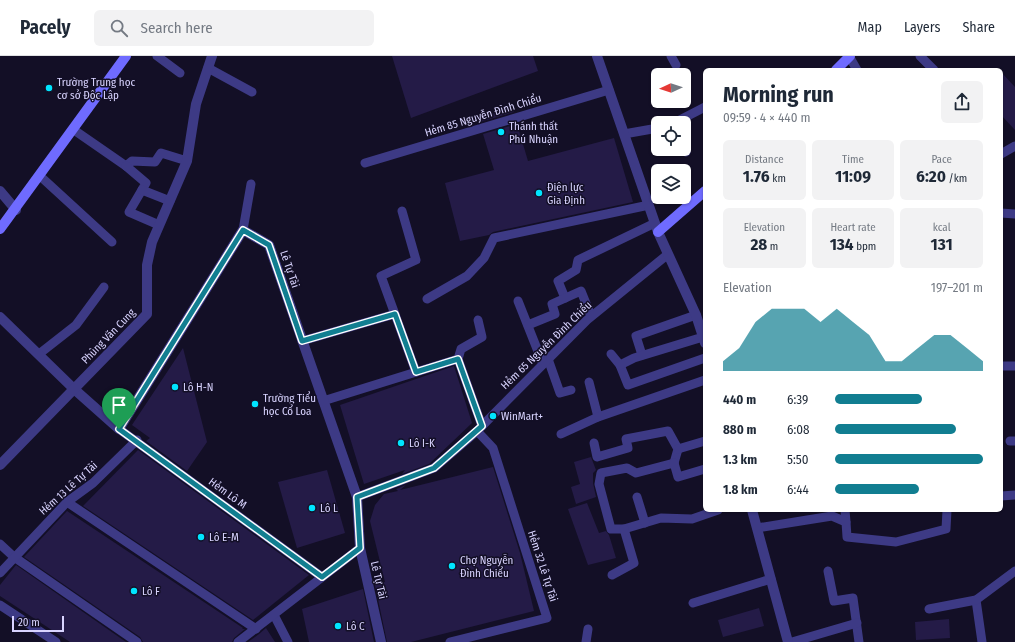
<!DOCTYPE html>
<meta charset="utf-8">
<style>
body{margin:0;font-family:"Fira Sans Condensed",sans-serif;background:#f2f2f3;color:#1f2937;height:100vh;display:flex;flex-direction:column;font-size:15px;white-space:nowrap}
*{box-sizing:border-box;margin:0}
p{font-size:13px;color:#747a83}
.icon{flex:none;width:22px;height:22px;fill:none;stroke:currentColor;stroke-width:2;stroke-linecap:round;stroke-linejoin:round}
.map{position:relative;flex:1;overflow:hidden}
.sheet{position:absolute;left:703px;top:12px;width:300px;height:444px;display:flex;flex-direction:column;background:#fff;border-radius:6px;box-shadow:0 1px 3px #0004}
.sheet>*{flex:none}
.needle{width:26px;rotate:267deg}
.tools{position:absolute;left:651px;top:12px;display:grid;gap:8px}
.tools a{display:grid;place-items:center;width:40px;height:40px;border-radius:6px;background:#fff;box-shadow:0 1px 3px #0004;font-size:20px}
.scale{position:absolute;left:12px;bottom:10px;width:52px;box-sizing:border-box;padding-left:4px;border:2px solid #d9d4ff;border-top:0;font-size:11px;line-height:14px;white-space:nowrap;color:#d9d4ff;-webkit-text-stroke:3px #130f26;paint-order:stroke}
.pin{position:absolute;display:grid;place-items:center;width:34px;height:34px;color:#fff;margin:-41px -17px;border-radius:50% 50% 50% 0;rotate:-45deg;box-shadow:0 0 4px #0007}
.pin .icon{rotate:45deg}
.round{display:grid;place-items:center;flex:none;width:42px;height:42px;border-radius:6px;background:#f2f2f3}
.head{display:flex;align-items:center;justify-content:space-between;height:68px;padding:0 20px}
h1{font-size:22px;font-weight:700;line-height:30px}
.figures{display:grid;grid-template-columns:repeat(3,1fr);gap:6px;height:68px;padding:4px 20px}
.figures div{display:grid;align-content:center;border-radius:6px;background:#f2f2f3;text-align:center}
.figures b{font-size:17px;font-weight:700}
.figures small{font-size:11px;font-weight:400}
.figures p{font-size:11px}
.chart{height:112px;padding:8px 20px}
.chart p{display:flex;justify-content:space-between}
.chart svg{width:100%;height:72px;margin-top:4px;fill:#117e91;opacity:.7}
ul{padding:0 20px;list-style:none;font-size:13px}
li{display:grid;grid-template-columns:64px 48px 1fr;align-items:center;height:30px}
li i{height:10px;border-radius:5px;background:#117e91}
header{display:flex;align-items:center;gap:24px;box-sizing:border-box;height:56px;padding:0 20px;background:#fff;border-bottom:1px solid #e0e1e3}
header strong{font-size:19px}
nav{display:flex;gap:22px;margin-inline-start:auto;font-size:14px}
.search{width:280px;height:36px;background:#f2f2f3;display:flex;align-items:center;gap:10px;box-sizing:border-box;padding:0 14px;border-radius:6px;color:#747a83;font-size:15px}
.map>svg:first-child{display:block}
</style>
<header>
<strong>Pacely</strong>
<div class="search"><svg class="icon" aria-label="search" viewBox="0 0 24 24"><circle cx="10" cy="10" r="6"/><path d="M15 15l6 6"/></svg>Search here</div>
<nav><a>Map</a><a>Layers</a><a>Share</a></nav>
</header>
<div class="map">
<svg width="1015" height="586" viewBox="0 0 1015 586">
<rect width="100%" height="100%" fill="#130f26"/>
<!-- building -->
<g fill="#241b47">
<polygon points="392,0 533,0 538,15 411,62"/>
<polygon points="1001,16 1015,31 1015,74 1001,59"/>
<polygon points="512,52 514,56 480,66 479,62"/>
<polygon points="517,68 528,105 614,82 633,146 493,176 489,179 460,185 445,127 494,114 483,78"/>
<polygon points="183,292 207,386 187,415 146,385 150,382 132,369"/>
<polygon points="454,310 472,367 429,408 402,418 405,414 364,428 340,349"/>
<polygon points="138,394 309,519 253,564 83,450"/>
<polygon points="591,401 596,414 593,417 593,427 596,441 576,448 571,431 580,428 574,406"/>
<polygon points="493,411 520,497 534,555 411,586 387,586 375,529 385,526 370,465 375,449 384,438 398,435 396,433 406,429 400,434"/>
<polygon points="327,414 345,477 297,492 278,426"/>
<polygon points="587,447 599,477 606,475 609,479 616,502 588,509 568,453"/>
<polygon points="67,455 243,572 242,573 245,573 234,582 232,586 143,586 140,581 24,501"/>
<polygon points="16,509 126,586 70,586 0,540 0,529"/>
<polygon points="363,533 374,586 309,586 302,553"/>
<polygon points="759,552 764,570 723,581 718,564"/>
<polygon points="949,563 950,582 916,584 915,566"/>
<polygon points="266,572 275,586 248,586 259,578"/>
</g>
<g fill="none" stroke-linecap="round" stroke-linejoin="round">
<!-- lane -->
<g stroke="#3d3a85" stroke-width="9">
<polyline points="157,0 180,17"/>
<polyline points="671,0 676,9"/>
<polyline points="849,0 857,14"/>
<polyline points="920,0 934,14"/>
<polyline points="208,12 252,36"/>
<polyline points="674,67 705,51"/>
<polyline points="74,74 126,110 132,105 155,106 161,97 187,105"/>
<polyline points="624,78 658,72"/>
<polyline points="684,93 686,96"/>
<polyline points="1001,98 1015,90"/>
<polyline points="365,107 609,34"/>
<polyline points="126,110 146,127 129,156 159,169"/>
<polyline points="40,120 112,186"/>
<polyline points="142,134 170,145"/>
<polyline points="402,155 416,204 381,220 416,316"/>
<polyline points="1001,157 1015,158"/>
<polyline points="243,174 251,128"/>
<polyline points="565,242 558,225 576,214 578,204 655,167"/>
<polyline points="427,243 467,220 484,202 494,182 649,149"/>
<polyline points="518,245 543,308"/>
<polyline points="528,269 555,258 552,248 581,235 591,260"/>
<polyline points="302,285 395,258"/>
<polyline points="39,298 76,269 104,231"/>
<polyline points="611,298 620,309 628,329 705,302"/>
<polyline points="642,299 636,280 696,259"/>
<polyline points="458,303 461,293 482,281 478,264"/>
<polyline points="548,303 560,337 571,334"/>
<polyline points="620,309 634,302 703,281"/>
<polyline points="1001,310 1015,310"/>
<polyline points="589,326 598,361"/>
<polyline points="323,345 458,303 482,370"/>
<polyline points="119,373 322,521"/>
<polyline points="561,378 598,361 705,324"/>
<polyline points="1010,385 1015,385"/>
<polyline points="594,387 597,401 628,392 626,383 668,375 678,393 674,407"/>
<polyline points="678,393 705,385"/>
<polyline points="674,407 636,417 627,412 601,417 599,428 611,473 624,473 661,462 692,463 718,454"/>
<polyline points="674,407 678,421 705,413"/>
<polyline points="1001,440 1015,439"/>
<polyline points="357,441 434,412 477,375 587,264 667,199"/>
<polyline points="637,441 645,467"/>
<polyline points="67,446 256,573"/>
<polyline points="845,454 846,466"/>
<polyline points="757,472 832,460 846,466 847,481 896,486 946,473 947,454"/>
<polyline points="0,488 14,501"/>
<polyline points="17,503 137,586"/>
<polyline points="828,515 834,545 853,542 859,586"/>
<polyline points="0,517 67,446 93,427 137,384"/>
<polyline points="612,519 634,507 624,473"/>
<polyline points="976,544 982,586"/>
<polyline points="693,547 771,523"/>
<polyline points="0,549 56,586"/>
<polyline points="929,553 976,544 1015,515"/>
<polyline points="274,559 288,586"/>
<polyline points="238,586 360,492"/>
<polyline points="450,586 547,562 493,392 477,375"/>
<polyline points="586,586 588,573"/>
<polyline points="792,586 857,567"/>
</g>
<!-- street -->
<g stroke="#3d3a85" stroke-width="10">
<polyline points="597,0 658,176 696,259 705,287"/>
<polyline points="0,135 16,154"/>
<polyline points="0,261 74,333 119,373 243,174 269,189 357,441 360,492 381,586"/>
<polyline points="0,409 147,258 147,209 152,186 187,105 196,48 212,0"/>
<polyline points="752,454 788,586"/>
</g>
<!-- secondary -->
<g stroke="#6f6bff" stroke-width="10">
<polyline points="836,14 850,0"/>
<polyline points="0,173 126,0"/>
<polyline points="658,176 705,135"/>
</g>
</g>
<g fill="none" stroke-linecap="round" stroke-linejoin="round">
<defs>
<polygon id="route" points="243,174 269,189 302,285 395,258 416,316 458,303 482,370 434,412 357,441 360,492 322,521 119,373"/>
</defs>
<!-- route casing -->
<use href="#route" stroke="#fff" stroke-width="8"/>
<!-- route -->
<use href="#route" stroke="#117e91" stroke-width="5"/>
</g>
<!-- markers -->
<g fill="#00e5ff" stroke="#130f26" stroke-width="1.5">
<circle cx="49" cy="32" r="4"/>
<circle cx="501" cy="76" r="4"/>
<circle cx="539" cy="137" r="4"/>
<circle cx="175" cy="331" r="4"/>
<circle cx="255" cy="348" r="4"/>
<circle cx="493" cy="360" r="4"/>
<circle cx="401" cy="387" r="4"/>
<circle cx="312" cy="452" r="4"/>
<circle cx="201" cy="481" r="4"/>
<circle cx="452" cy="510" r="4"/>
<circle cx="134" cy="535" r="4"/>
<circle cx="338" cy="570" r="4"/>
</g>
<g text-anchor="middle" stroke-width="3" stroke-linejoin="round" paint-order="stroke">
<!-- poi labels -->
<g font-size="11" fill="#d9d4ff" stroke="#130f26" text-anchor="start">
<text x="57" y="30">Trường Trung học<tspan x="57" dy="13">cơ sở Độc Lập</tspan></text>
<text x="509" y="74">Thánh thất<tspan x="509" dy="13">Phú Nhuận</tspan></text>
<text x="547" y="135">Điện lực<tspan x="547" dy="13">Gia Định</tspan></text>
<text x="183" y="335">Lô H-N</text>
<text x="263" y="346">Trường Tiểu<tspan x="263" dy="13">học Cổ Loa</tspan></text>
<text x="501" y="364">WinMart+</text>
<text x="409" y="391">Lô I-K</text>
<text x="320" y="456">Lô L</text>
<text x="209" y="485">Lô E-M</text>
<text x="460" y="508">Chợ Nguyễn<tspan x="460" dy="13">Đình Chiểu</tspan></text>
<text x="142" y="539">Lô F</text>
<text x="346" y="574">Lô C</text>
</g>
<!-- street labels -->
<g font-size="11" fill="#d9d4ff" stroke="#130f26">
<text transform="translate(483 59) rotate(-17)" y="4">Hẻm 85 Nguyễn Đình Chiểu</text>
<text transform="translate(290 213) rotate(71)" y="4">Lê Tự Tài</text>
<text transform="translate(108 280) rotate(-46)" y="4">Phùng Văn Cung</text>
<text transform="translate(546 289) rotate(-44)" y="4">Hẻm 65 Nguyễn Đình Chiểu</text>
<text transform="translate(68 432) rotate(-42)" y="4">Hẻm 13 Lê Tự Tài</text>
<text transform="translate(228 437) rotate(36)" y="4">Hẻm Lô M</text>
<text transform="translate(543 510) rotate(72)" y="4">Hẻm 32 Lê Tự Tài</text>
<text transform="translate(379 524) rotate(77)" y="4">Lê Tự Tài</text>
</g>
</g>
</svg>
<div class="tools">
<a><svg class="needle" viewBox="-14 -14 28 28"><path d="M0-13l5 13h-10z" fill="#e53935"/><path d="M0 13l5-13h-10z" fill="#747a83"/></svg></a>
<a><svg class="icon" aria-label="locate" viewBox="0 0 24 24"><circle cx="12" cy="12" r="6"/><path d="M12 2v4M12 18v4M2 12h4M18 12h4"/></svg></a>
<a><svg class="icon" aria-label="layers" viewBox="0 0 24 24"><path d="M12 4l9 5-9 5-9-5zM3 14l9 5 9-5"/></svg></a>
</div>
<div class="scale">20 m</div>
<div class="pin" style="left:119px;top:373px;background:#1e9e55"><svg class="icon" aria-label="arrive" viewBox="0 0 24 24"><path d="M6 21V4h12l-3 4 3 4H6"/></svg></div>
<section class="sheet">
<div class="head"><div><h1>Morning run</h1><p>09:59 · 4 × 440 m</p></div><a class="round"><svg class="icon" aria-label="share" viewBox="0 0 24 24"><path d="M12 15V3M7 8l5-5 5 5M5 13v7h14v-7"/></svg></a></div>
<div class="figures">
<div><p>Distance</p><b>1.76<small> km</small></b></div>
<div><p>Time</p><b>11:09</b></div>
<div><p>Pace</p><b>6:20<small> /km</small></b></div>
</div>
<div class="figures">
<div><p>Elevation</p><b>28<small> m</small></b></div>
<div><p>Heart rate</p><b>134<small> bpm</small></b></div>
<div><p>kcal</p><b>131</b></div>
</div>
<div class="chart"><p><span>Elevation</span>197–201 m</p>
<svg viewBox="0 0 160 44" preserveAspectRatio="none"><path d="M0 44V38L10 30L20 14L30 6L40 6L50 6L60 14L70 6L80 14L90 22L100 38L110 38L120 30L130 22L140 22L150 30L160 38V44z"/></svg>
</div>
<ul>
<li><b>440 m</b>6:39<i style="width:59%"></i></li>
<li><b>880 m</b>6:08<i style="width:82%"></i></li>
<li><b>1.3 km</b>5:50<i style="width:100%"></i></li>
<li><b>1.8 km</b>6:44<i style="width:57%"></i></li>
</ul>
</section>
</div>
